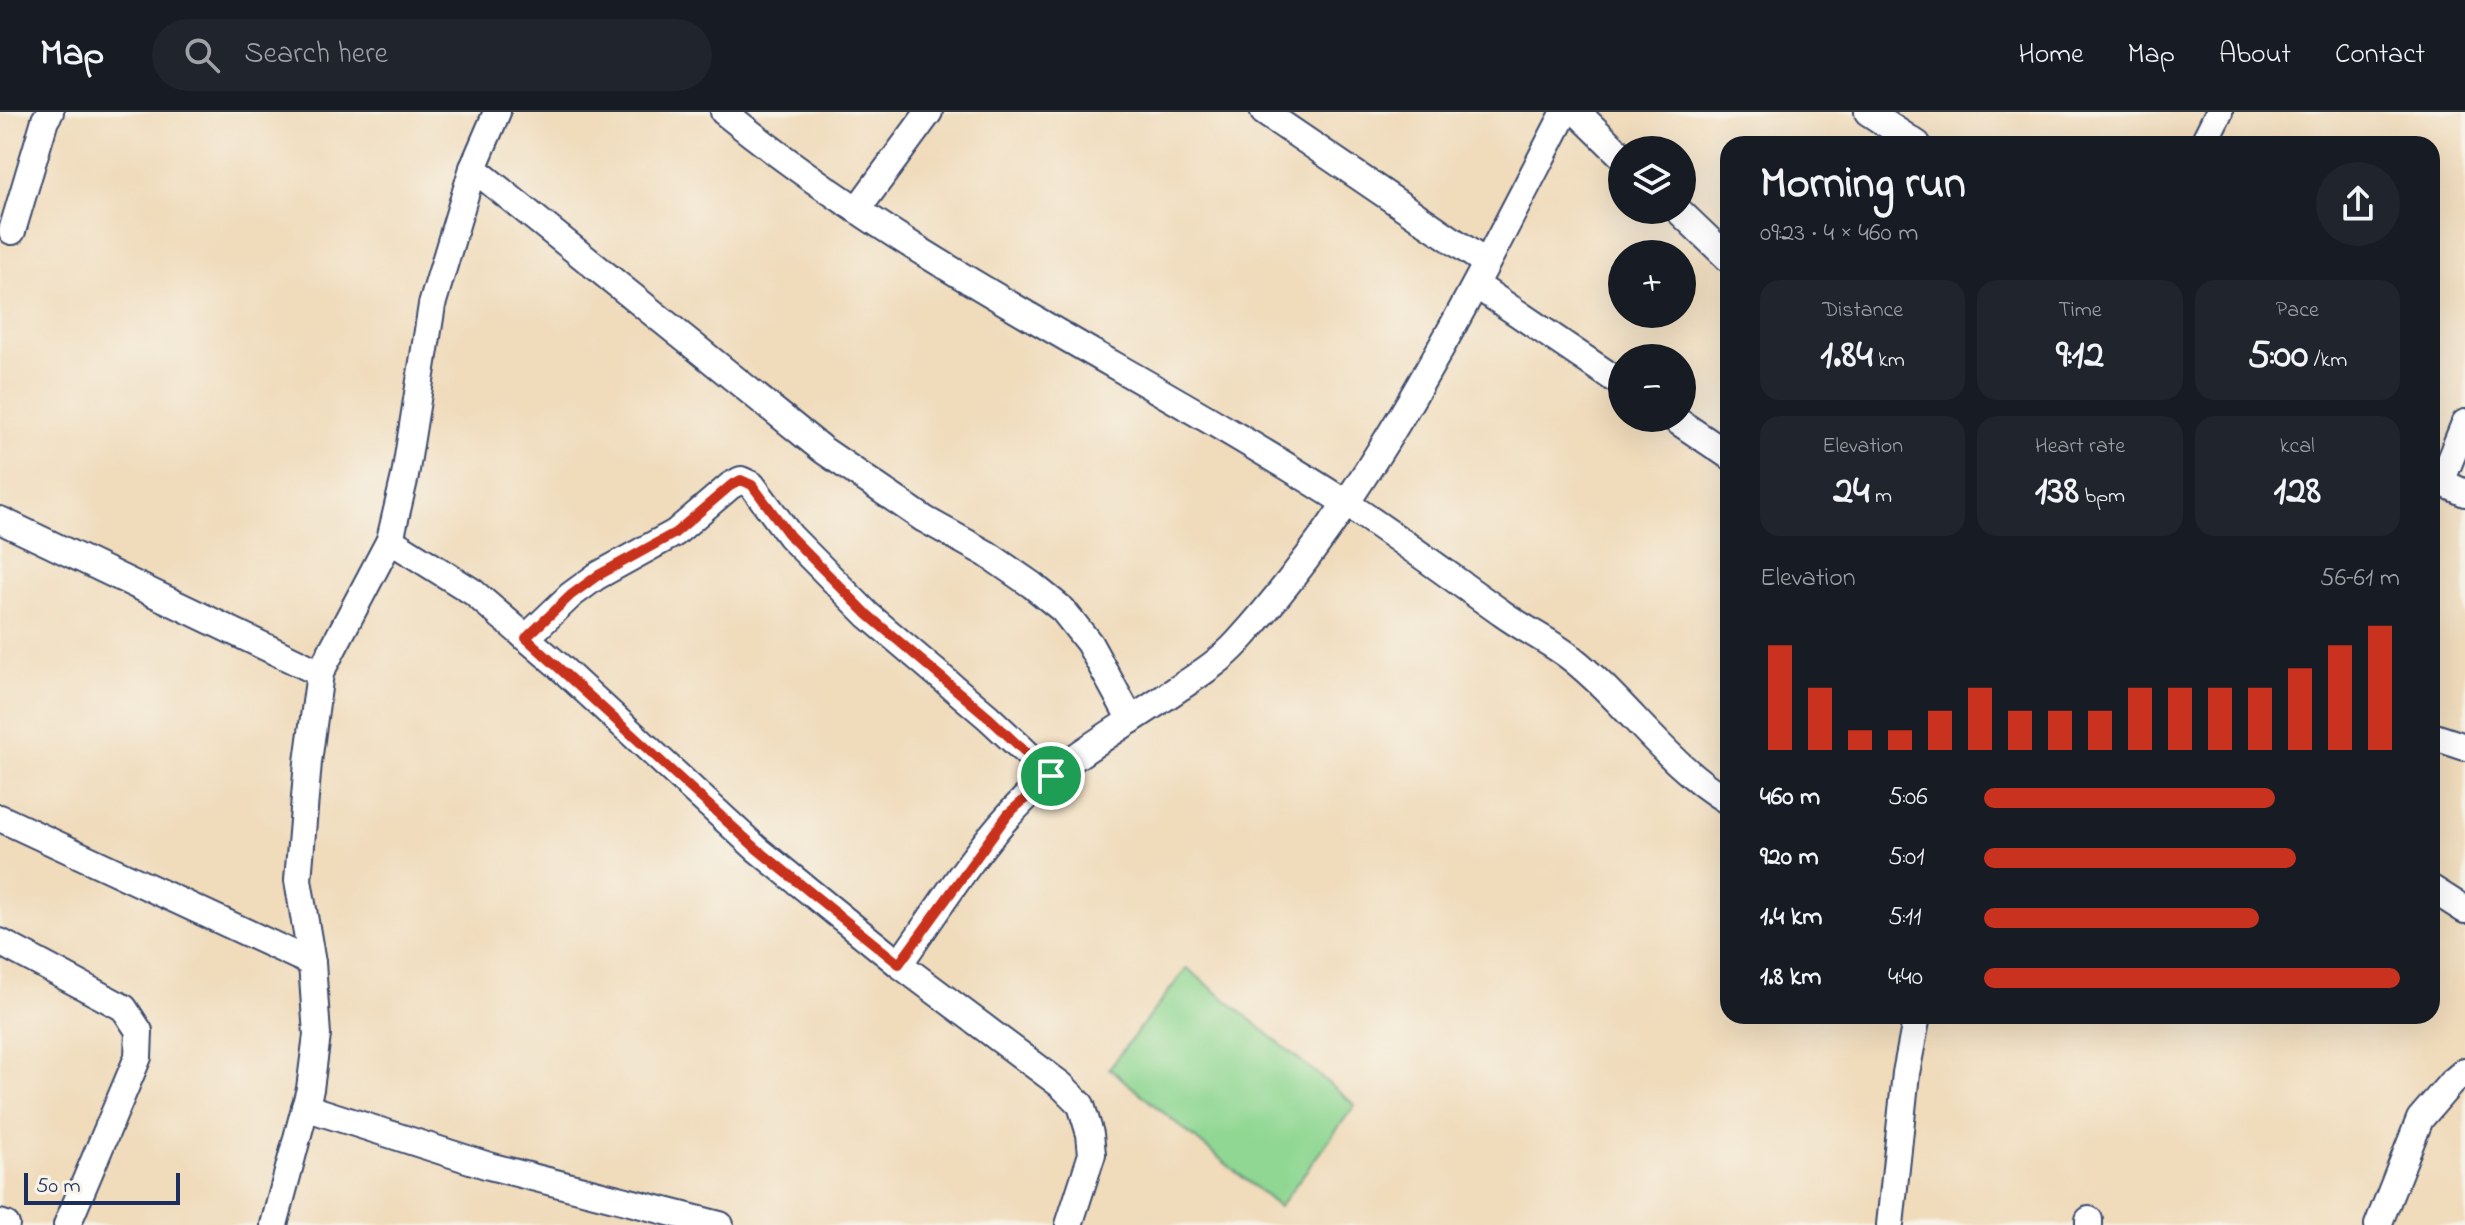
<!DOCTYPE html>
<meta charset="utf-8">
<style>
body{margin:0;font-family:"Indie Flower",sans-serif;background:#20242c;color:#f1f3f6;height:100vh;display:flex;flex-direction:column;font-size:30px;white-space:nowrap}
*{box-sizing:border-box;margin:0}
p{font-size:26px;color:#9ea1a6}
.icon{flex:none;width:44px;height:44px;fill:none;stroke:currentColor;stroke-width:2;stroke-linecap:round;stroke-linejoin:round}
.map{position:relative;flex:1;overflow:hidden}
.side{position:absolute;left:1720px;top:24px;width:720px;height:888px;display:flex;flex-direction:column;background:#171b24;border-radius:24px;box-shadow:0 8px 32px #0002}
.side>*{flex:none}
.fabs{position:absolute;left:1608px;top:24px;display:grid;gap:16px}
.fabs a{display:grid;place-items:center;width:88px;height:88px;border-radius:50%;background:#171b24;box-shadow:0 8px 32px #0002;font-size:40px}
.scale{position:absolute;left:24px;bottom:20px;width:156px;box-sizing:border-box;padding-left:8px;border:4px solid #1b2f5e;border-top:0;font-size:22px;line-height:28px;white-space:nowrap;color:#1b2f5e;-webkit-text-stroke:6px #f7f3e8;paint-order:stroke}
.pin{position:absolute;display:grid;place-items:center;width:68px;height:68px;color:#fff;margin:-34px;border:4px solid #fff;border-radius:50%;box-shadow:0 2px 8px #0007}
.round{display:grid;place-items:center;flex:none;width:84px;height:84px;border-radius:42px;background:#20242c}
.overview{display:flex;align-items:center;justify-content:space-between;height:136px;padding:0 40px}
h1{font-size:44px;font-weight:700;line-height:60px}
.figures{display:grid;grid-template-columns:repeat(3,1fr);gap:12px;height:136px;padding:8px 40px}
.figures div{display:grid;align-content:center;border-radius:20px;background:#20242c;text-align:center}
.figures b{font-size:40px;font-weight:700}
.figures small{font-size:22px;font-weight:400}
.figures p{font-size:22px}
.chart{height:224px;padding:16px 40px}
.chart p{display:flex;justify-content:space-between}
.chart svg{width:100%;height:144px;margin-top:8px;stroke:#c8321e;stroke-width:6}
ul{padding:0 40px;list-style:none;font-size:26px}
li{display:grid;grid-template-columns:128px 96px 1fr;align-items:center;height:60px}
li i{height:20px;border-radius:10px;background:#c8321e}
header{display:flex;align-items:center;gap:48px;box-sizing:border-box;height:112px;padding:0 40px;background:#171b24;border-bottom:2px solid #363941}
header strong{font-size:38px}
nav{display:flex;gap:44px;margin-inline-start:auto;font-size:28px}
.search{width:560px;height:72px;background:#20242c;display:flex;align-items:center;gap:20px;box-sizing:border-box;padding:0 28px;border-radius:44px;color:#9ea1a6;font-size:30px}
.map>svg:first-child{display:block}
</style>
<header>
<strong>Map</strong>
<div class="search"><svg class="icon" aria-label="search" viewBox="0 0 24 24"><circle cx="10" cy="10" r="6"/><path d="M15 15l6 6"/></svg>Search here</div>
<nav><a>Home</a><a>Map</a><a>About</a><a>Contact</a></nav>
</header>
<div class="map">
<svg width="2465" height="1113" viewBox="0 0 2465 1113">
<rect width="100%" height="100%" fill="#f7f3e8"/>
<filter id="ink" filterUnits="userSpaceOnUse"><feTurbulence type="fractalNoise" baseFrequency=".0125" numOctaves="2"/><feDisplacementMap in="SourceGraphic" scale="16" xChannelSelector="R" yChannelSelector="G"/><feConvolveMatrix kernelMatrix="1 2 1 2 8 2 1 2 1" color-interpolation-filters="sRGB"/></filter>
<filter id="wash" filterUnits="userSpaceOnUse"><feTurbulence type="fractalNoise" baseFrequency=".006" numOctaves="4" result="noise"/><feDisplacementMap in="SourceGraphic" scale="32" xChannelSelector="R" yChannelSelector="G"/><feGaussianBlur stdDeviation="1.8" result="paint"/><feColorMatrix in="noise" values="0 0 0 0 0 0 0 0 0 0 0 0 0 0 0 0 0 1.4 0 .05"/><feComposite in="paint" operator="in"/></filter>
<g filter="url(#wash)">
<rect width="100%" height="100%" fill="#f0dbbb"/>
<!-- green -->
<polygon fill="#8fd792" stroke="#558378" stroke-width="2" points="1187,856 1355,993 1279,1095 1109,956"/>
</g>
<g filter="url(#ink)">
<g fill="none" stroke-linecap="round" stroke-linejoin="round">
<defs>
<g id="minor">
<path d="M 724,0 C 915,156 1141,259 1347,392 C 1400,427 1451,465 1503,502 C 1524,517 1549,529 1570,545 C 1626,589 1667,653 1728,689"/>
<polyline points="1264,0 1486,151"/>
<polyline points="1577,0 1622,44"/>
<polyline points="1868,0 1917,32"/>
<polyline points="2203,32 2219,0"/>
<polyline points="473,56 823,338 924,407 987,442 1032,473 1063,498 1089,531 1131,608"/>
<polyline points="857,98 929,0"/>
<polyline points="1678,98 1728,146"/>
<polyline points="12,119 45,8 50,0"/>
<polyline points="1476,173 1622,272"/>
<polyline points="1673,306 1728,343"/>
<polyline points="2432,366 2465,381"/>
<polyline points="2441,370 2465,311"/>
<polyline points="0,408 320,561"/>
<polyline points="390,428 473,480 559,554 757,737 899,852 1061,973 1081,993 1090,1022 1092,1042 1069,1113"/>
<polyline points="526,526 571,483 597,464 675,421 730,374 741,368 752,373 790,424 868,503 988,605 1051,664"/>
<polyline points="2432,624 2465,635"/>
<polyline points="0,706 312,851"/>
<polyline points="2432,777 2465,798"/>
<polyline points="0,830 124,896 139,919 138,945 67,1113"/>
<path d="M 899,852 C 948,784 992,707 1060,656 C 1097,629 1138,604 1176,578 C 1197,564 1221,549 1238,530 C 1376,378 1471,181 1565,0"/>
<polyline points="305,995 489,1054 720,1113"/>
<polyline points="2089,1108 2089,1113"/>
<polyline points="0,1111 6,1113"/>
<polyline points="274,1113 310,977 317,923 312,851 298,768 308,650 320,561 390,428 405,364 432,193 473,56 497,0"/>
<polyline points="1890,1113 1906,961 1917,904"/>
<polyline points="2378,1113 2420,1007 2451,971 2465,959"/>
</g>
</defs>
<!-- minor casing -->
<use href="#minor" stroke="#3b496c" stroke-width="30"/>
<!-- minor -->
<use href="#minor" stroke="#fff" stroke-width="26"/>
</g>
</g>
<g fill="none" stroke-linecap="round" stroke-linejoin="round" filter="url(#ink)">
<defs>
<polygon id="route" points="741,368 752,373 790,424 868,503 988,605 1051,664 1008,702 899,852 757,737 526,526 571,483 597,464 675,421 730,374"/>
</defs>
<!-- route casing -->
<use href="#route" stroke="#fff" stroke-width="16"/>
<!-- route -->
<use href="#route" stroke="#c8321e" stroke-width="10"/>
</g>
</svg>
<div class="fabs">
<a><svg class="icon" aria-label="layers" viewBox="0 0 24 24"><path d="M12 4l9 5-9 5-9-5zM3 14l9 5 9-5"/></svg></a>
<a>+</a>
<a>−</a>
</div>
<div class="scale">50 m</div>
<div class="pin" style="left:1051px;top:664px;background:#1e9e55"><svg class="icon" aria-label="arrive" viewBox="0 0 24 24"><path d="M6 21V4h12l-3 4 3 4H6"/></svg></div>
<section class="side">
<div class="overview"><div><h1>Morning run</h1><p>09:23 · 4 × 460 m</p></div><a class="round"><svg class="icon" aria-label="share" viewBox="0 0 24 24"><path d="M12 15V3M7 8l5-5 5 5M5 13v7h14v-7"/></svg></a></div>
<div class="figures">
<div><p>Distance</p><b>1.84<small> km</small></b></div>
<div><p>Time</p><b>9:12</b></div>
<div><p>Pace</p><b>5:00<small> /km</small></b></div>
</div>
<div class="figures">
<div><p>Elevation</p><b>24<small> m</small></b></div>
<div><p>Heart rate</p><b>138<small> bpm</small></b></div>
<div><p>kcal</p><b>128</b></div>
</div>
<div class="chart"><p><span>Elevation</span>56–61 m</p>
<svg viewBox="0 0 160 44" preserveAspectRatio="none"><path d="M5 44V12M15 44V25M25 44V38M35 44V38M45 44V32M55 44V25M65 44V32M75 44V32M85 44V32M95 44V25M105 44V25M115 44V25M125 44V25M135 44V19M145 44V12M155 44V6"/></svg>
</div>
<ul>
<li><b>460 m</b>5:06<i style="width:70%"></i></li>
<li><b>920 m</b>5:01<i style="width:75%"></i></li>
<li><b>1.4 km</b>5:11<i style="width:66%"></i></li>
<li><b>1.8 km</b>4:40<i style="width:100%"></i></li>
</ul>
</section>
</div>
